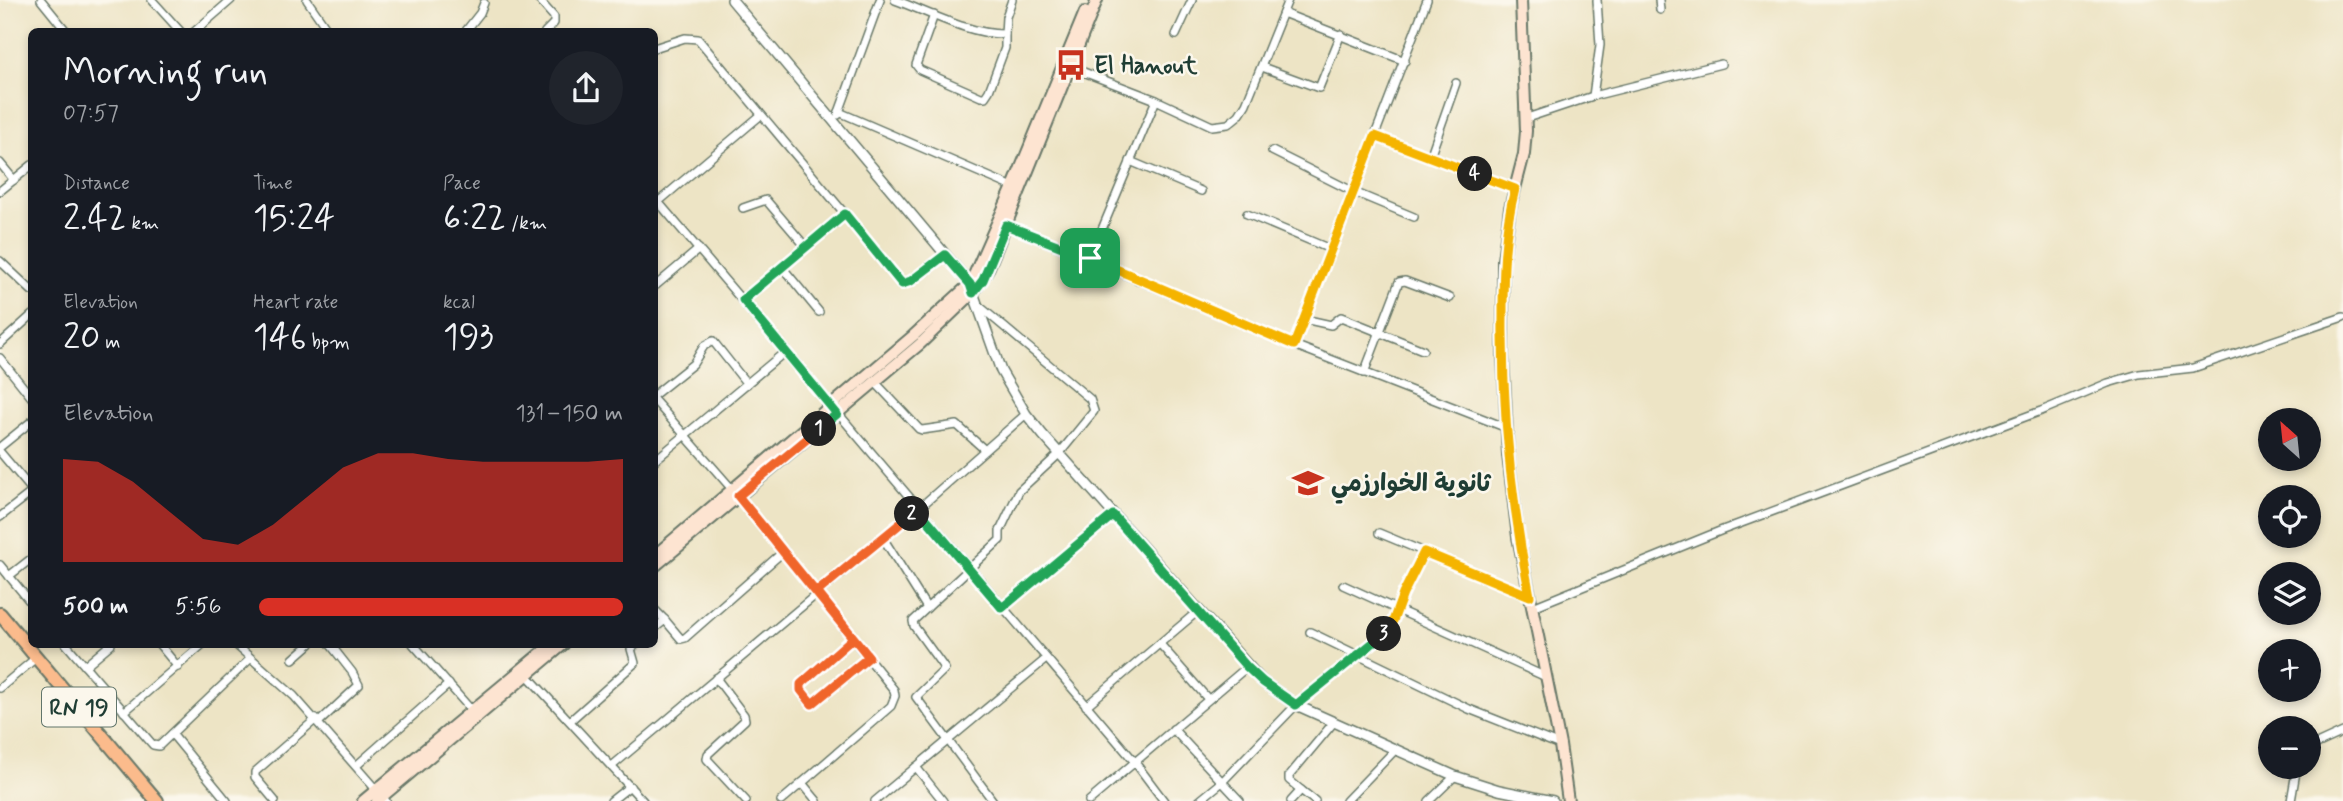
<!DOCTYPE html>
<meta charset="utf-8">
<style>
body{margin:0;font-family:Mynerve,"Playpen Sans Arabic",sans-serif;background:#20242c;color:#f1f3f6;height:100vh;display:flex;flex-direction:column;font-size:26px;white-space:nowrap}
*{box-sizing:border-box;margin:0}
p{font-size:23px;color:#9ea1a6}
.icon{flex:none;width:38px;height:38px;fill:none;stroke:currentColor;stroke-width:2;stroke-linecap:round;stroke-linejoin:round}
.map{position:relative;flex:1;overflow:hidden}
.details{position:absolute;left:28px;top:28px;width:630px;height:620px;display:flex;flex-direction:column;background:#171b24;border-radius:10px;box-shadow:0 4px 10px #0003}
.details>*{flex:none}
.needle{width:46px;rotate:333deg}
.tools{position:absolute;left:2258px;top:408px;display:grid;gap:14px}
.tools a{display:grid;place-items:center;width:63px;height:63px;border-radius:50%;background:#171b24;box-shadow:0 4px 10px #0003;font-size:35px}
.pin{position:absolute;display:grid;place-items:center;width:60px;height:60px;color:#fff;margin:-30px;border-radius:14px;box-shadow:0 4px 10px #0006}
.km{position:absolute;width:35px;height:35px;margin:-18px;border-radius:50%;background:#222;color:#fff;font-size:19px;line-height:35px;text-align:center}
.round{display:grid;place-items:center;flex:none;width:74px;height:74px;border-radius:37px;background:#20242c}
.headline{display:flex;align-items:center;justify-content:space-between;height:119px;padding:0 35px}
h1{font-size:38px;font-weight:600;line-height:52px}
.stats{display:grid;grid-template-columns:repeat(3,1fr);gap:10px;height:119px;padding:7px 35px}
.stats div{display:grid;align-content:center}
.stats b{font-size:35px;font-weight:600}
.stats small{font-size:19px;font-weight:400}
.stats p{font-size:19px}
.chart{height:196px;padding:14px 35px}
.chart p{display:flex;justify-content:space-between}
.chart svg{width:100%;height:126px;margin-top:7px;fill:#d93025;opacity:.7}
ul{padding:0 35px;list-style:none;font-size:23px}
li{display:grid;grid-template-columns:112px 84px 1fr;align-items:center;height:52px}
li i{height:18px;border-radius:9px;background:#d93025}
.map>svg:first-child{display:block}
</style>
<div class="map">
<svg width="2343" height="801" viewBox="0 0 2343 801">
<rect width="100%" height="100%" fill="#fbf7ec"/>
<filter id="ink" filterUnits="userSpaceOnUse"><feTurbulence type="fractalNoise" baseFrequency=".0143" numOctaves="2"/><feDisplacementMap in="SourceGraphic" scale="14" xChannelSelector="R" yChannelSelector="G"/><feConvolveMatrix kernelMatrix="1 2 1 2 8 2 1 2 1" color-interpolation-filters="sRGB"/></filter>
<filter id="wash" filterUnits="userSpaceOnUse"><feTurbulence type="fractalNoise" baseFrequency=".00686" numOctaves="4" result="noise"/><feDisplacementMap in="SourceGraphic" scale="28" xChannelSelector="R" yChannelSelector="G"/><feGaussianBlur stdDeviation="1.57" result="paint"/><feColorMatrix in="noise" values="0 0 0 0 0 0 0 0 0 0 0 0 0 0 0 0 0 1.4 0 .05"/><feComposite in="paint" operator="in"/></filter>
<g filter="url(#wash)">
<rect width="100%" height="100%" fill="#ede4c5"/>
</g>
<g filter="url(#ink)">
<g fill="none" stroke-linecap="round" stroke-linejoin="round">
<defs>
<g id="minor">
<polyline points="41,0 67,32"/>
<polyline points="152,0 181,32"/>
<polyline points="307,0 329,32"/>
<polyline points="539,0 554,17 554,23 545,32"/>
<path d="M 895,0 C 928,12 971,35 1005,34 L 1006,17 L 1012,0"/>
<polyline points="1659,0 1660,10"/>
<polyline points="1283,13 1405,61"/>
<polyline points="934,15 916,65 920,70 981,97 985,97 989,91 1005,48 1005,34"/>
<polyline points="194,32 231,0"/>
<polyline points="465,32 480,13 484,3"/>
<polyline points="1176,35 1192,0"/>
<polyline points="654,48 685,38 698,39 845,214 743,300"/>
<polyline points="1068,66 1156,100 1212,126 1228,124 1239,115 1246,104 1288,0"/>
<polyline points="1262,67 1319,88 1341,34"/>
<polyline points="1593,96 1721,64"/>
<polyline points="839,112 1013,187"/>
<polyline points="838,115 880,0"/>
<polyline points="1527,118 1593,96 1600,45 1597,0"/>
<polyline points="1375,136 1515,189"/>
<polyline points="1272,151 1354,192 1414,217"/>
<polyline points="1430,157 1456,83"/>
<polyline points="1130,161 1201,191"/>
<polyline points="0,163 14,180"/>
<polyline points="0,191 32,165"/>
<polyline points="654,197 1134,761 1164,801"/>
<polyline points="658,202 761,115"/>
<polyline points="743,208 766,200 806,247"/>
<polyline points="845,214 902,284 911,281 945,255"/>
<polyline points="1247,214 1330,249"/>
<polyline points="1006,225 1294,345 1507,428"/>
<polyline points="1090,258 1156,100"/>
<polyline points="0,261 32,291"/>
<polyline points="782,267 819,312"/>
<polyline points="654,287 699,249"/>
<polyline points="978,305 1090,399 1094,411 1059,454 1019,491 1000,531 1000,540 913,621 914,626 945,669 916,697 993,801"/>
<polyline points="1304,319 1331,325 1341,317 1423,350"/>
<polyline points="0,344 32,315"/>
<polyline points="1294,345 1427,0"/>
<polyline points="0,358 32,398"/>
<polyline points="1364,373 1399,282 1405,281 1450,298"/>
<polyline points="875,382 919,429 922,430 957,425 985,450"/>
<polyline points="654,395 693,364 704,346 713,341 747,384"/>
<polyline points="654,400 738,496 894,690 895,696 891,706 781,801"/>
<polyline points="0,447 32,421"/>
<polyline points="0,452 32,490"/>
<polyline points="654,461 786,351"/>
<polyline points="0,517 32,492"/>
<polyline points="1379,533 1530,596"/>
<polyline points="883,538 927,608"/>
<polyline points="0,565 32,604"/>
<polyline points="9,576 32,558"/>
<polyline points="1343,585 1546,677"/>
<polyline points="1533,607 1720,531 2041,411 2108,383 2139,374 2193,368 2343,317"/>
<polyline points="1002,608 1113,515"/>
<polyline points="654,609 665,620 654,629"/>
<polyline points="665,620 681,639 685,638 784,551"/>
<polyline points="1310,632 1469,709 1560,745"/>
<polyline points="853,638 801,684 801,690 811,703 815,703 869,657"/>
<polyline points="66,644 153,745 159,746 250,659"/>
<polyline points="159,644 178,667"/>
<polyline points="235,644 294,696 386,801"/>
<polyline points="413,644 473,712"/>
<polyline points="1160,644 1208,699"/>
<polyline points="293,659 310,644"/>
<polyline points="85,666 111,644"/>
<polyline points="527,675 643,801"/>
<polyline points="716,678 744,715 745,720 708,754 707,759 746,801"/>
<polyline points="0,688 37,657"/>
<polyline points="1086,706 1198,611"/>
<polyline points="124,712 203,644"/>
<polyline points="570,721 635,663 631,649 637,644"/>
<polyline points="319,722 359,685 352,672 330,644"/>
<polyline points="1173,729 1240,801"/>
<polyline points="172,734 227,801"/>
<polyline points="2308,748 2343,732"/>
<polyline points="356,766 449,684"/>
<polyline points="612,766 918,509 1026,414"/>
<polyline points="916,767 943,801"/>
<polyline points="802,783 817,801"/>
<polyline points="1301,790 1289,780 1289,776 1334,722"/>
<polyline points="275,801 255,777 255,772 316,719"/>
<polyline points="611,801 630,786"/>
<polyline points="875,801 1046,659"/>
<polyline points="1089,801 1247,667"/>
<polyline points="1199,801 1221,783 1296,705 1385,633 1393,621 1403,594 1424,552"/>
<polyline points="1291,801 1301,790 1315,801"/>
<polyline points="1346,801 1396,749"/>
<polyline points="1429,801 1455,776"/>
<polyline points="2291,801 2297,766"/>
</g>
<polyline id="tertiary" points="732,0 970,284 1001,371 1026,414 1043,435 1263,682 1296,705 1455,776 1499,790 1553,801"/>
<g id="secondary">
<polyline points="1521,0 1526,131 1524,154 1510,208 1503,260 1503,356 1508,455 1518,537 1560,745 1568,801"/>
<polyline points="654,556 913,336 970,284 1013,187 1085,12"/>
<polyline points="654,567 920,344 973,293 989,267 1097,0"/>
<polyline points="363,801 552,644"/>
<polyline points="377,801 564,644"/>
</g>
<polyline id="trunk" points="0,614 157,801"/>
</defs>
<!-- minor casing -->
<use href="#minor" stroke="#677767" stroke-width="10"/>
<!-- tertiary casing -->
<use href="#tertiary" stroke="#677767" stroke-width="12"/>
<!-- secondary casing -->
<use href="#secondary" stroke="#677767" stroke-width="14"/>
<!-- trunk casing -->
<use href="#trunk" stroke="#677767" stroke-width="16"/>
<!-- minor -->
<use href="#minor" stroke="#fff" stroke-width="7"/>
<!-- tertiary -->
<use href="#tertiary" stroke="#fff" stroke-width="9"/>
<!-- secondary -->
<use href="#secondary" stroke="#fde4d1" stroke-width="10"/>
<!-- trunk -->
<use href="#trunk" stroke="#fbbb8c" stroke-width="12"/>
</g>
</g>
<g fill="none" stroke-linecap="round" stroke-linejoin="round" filter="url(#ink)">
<defs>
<polyline id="split-1" points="819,429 837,414 743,300 845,214 902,284 911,281 945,255 970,284 973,293 983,280 1006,225 1090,258"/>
<polyline id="split-2" points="819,429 738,496 853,638 801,684 801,690 812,704 869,657 817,592 912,514"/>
<polyline id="split-3" points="912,514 918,509 1002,608 1113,515 1247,667 1263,682 1296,705 1384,634"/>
<path id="split-4" d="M 1384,634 L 1393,621 L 1403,594 L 1424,552 L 1530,596 C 1511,503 1502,411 1503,316 C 1503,273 1504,231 1515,189 L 1475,174"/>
<polyline id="split-5" points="1090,258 1294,345 1375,136 1475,174"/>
</defs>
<!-- split-1 casing -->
<use href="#split-1" stroke="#fff" stroke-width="14"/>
<!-- split-2 casing -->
<use href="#split-2" stroke="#fff" stroke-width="14"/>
<!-- split-3 casing -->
<use href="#split-3" stroke="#fff" stroke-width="14"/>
<!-- split-4 casing -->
<use href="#split-4" stroke="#fff" stroke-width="14"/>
<!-- split-5 casing -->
<use href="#split-5" stroke="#fff" stroke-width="14"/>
<!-- split-1 -->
<use href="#split-1" stroke="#22a559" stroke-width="9"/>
<!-- split-2 -->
<use href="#split-2" stroke="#f0652b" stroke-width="9"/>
<!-- split-3 -->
<use href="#split-3" stroke="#22a559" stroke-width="9"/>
<!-- split-4 -->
<use href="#split-4" stroke="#f5b400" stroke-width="9"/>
<!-- split-5 -->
<use href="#split-5" stroke="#f5b400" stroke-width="9"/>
</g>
<!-- icons -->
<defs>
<symbol id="bus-bare" viewBox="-9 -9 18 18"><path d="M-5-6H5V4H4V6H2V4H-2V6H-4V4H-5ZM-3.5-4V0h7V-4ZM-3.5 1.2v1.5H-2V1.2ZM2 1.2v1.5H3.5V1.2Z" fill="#c8321e" stroke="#fbf7ec" stroke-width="2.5" paint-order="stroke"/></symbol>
<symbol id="school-bare" viewBox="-9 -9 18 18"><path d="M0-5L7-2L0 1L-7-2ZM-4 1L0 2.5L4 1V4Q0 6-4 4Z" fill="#c8321e" stroke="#fbf7ec" stroke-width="2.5" paint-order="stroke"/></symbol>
</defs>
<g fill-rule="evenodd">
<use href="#bus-bare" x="1049" y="43" width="44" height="44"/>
<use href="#school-bare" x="1286" y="461" width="44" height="44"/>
</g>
<g text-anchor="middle" stroke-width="5" stroke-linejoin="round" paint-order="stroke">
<!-- shield labels -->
<rect fill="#fbf7ec" stroke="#61756b" stroke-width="2" x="42" y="687.5" width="74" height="39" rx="5"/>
<g font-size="23" font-weight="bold" fill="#1f3d34">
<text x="79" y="715">RN 19</text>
</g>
<!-- poi labels -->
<g font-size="24" font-weight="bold" fill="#1f3d34" stroke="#fbf7ec" text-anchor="start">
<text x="1094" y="73">El Hanout</text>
<text x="1331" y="491">ثانوية الخوارزمي</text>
</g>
</g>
</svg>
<div class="tools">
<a><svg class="needle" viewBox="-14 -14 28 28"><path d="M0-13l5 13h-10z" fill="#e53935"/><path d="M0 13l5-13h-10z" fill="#9ea1a6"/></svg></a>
<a><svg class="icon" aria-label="locate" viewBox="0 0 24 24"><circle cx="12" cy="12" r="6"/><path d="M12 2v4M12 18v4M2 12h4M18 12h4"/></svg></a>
<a><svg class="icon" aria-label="layers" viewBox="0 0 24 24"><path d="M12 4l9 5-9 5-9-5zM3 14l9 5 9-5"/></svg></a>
<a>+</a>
<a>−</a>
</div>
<div class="pin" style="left:1090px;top:258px;background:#1e9e55"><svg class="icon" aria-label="arrive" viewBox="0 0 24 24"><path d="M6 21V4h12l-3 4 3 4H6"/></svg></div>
<b class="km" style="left:819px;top:429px">1</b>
<b class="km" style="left:912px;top:514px">2</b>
<b class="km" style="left:1384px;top:634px">3</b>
<b class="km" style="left:1475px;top:174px">4</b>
<section class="details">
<div class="headline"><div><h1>Morning run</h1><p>07:57</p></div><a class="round"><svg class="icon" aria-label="share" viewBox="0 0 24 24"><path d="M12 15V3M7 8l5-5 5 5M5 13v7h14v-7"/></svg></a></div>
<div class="stats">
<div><p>Distance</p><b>2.42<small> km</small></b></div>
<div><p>Time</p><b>15:24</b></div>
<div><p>Pace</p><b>6:22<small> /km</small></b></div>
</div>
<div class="stats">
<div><p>Elevation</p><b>20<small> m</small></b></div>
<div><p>Heart rate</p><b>146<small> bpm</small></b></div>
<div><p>kcal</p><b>193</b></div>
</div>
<div class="chart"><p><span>Elevation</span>131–150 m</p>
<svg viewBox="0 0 160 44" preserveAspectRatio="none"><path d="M0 44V8L10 9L20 16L30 26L40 36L50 38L60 31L70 21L80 11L90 6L100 6L110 8L120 9L130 9L140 9L150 9L160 8V44z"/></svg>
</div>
<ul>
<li><b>500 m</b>5:56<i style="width:100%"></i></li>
</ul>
</section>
</div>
